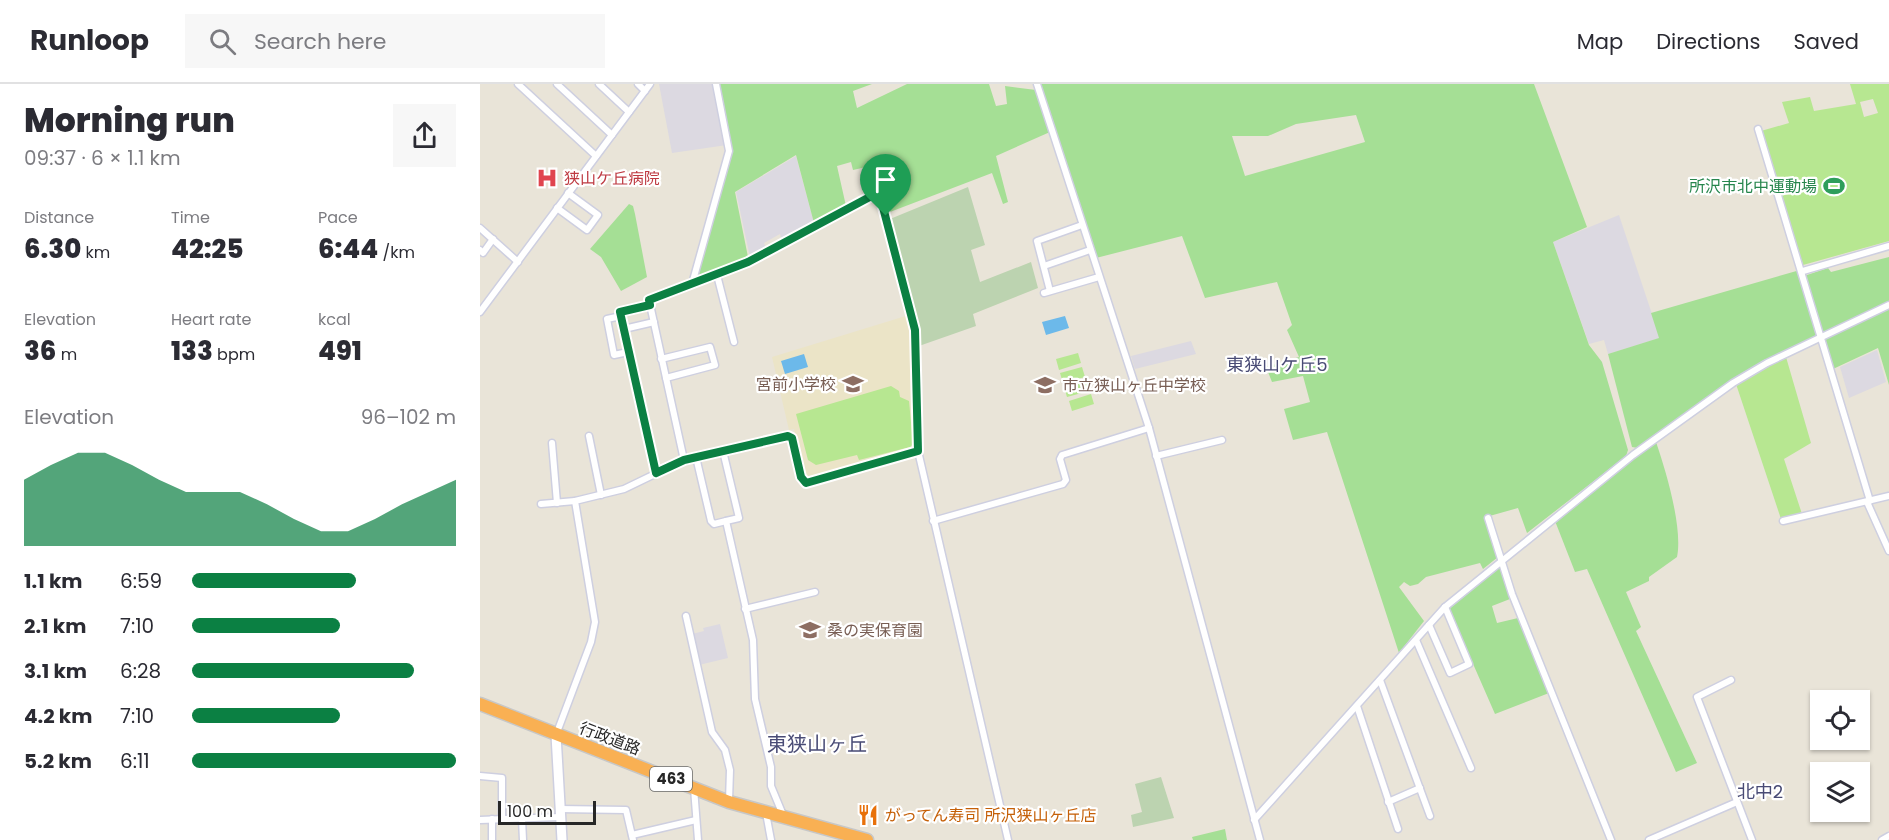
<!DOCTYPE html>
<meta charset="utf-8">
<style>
body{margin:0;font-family:Poppins,"Noto Sans JP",sans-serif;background:#f7f7f7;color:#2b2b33;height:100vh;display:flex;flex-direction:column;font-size:22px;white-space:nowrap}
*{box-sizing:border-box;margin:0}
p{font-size:20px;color:#7c7c81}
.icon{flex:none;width:33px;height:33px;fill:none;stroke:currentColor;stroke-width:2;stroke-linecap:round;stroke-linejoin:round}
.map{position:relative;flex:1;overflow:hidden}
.details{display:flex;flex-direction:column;background:#fff;width:480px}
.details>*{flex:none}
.fabs{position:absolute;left:1330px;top:606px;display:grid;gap:12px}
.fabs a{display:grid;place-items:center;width:60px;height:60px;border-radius:0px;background:#fff;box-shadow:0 2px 4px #0004;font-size:30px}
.scale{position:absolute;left:18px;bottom:15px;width:98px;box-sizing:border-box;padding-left:6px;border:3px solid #272727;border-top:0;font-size:16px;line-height:21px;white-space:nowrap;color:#272727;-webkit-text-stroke:4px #fff;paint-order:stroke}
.pin{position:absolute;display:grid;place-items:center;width:51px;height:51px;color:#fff;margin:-62px -26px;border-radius:50% 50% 50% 0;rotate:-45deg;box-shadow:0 0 6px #0007}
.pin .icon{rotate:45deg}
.round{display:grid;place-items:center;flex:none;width:63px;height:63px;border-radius:0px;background:#f7f7f7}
.overview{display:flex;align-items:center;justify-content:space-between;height:102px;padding:0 24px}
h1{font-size:33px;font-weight:800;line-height:45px}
.figures{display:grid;grid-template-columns:repeat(3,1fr);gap:9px;height:102px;padding:6px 24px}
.figures div{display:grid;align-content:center}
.figures b{font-size:26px;font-weight:800}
.figures small{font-size:16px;font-weight:400}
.figures p{font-size:16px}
.chart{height:168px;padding:12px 24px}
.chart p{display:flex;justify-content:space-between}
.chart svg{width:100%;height:108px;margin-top:6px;fill:#0b8043;opacity:.7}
ul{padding:0 24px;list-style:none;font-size:20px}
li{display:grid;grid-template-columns:96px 72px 1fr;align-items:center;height:45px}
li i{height:15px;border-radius:8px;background:#0b8043}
header{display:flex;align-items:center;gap:36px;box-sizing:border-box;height:84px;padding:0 30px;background:#fff;border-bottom:2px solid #e1e1e2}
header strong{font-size:28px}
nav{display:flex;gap:33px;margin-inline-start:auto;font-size:21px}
.search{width:420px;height:54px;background:#f7f7f7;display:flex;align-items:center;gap:15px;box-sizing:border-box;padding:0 21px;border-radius:0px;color:#7c7c81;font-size:22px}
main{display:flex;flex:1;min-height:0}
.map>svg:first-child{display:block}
</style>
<header>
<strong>Runloop</strong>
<div class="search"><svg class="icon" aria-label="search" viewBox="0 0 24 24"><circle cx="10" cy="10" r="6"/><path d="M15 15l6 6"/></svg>Search here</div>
<nav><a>Map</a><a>Directions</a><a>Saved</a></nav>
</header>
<main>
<section class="details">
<div class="overview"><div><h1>Morning run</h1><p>09:37 · 6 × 1.1 km</p></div><a class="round"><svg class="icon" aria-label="share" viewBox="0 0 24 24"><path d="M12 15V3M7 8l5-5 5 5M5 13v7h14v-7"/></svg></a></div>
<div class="figures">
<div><p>Distance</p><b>6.30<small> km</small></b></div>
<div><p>Time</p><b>42:25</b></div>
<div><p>Pace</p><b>6:44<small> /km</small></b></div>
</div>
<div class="figures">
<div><p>Elevation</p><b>36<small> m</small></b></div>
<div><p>Heart rate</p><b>133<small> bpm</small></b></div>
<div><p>kcal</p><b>491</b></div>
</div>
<div class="chart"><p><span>Elevation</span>96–102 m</p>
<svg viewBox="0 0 160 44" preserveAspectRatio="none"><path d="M0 44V17L10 11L20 6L30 6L40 11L50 17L60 22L70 22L80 22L90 27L100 33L110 38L120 38L130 33L140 27L150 22L160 17V44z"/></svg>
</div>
<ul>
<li><b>1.1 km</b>6:59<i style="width:62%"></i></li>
<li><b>2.1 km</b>7:10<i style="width:56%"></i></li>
<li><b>3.1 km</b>6:28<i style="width:84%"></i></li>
<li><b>4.2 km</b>7:10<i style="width:56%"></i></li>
<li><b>5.2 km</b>6:11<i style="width:100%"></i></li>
</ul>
</section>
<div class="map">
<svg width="1409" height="756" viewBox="0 0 1409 756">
<rect width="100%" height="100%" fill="#e9e4d8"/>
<!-- industrial -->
<g fill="#dcd9e1">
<polygon points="179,0 234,0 247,61 192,69"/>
<polygon points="316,72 334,139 302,157 300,150 284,159 286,164 270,173 256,108"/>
<polygon points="1139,131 1180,254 1128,270 1124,256 1109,260 1073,158"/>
<polygon points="711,257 716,270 655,285 651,272"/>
<polygon points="1397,266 1406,298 1369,314 1360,283"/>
<polygon points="240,540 248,574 219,581 212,550 224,547 223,544"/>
</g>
<!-- education -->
<polygon fill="#ebe4c7" points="429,231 432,246 434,363 330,394 325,392 314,345 309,346 292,273"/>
<!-- green -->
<g fill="#a5df95" fill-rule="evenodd">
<polygon points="239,0 392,0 373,7 377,24 427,0 509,0 516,22 527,20 525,2 556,6 570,48 516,72 528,118 523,120 512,89 410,128 407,127 395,81 373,86 371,78 357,82 366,122 334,139 316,71 255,108 268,173 223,193 216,192 218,184 252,66"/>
<path d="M 559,0 L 1054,0 L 1107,143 L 1073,158 L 1109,261 L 1122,278 L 1148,366 L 1146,372 L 1047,449 L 1038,424 L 1006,433 L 1018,473 L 1003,485 L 1000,479 L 946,493 L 938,500 L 930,502 L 924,498 L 919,503 L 944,537 L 919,569 L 847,348 L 813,356 L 804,325 L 830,318 L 823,292 L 792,298 L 786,283 L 819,273 L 807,246 L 812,241 L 797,198 L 725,214 L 702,152 L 616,174 ZM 876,31 L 885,58 L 765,92 L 752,52 L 788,52 L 816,40 Z"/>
<polygon points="149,120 153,122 155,130 167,193 141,207 121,173 110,165"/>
<polygon points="1409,173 1409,217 1276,281 1247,299 1158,364 1152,363 1128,270 1179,254 1171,229 1320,186 1321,193 1348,184 1351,188"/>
<polygon points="1409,224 1409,301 1398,264 1353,285 1345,255"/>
<path d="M 1176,358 C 1186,387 1203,444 1197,473 L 1169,493 L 1169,497 L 1146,508 L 1161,543 L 1156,547 L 1217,679 L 1196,688 L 1107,485 L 1095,488 L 1075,437 Z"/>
<polygon points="1016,483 1021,484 1030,515 1012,522 1017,539 1038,534 1069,609 1015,630 969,525"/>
<polygon points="745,745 747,756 713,756 712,753"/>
</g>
<!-- cemetery -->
<g fill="#bcd3b0">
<polygon points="488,103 505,161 491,166 500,198 551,178 558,204 493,230 496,242 439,262 440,250 410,135"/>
<polygon points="681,693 694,734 653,743 651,731 662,728 655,700"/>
</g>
<!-- pitch -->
<g fill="#b7e791" fill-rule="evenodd">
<path d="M 1370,0 L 1409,0 L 1409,157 L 1323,181 L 1281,47 L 1309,39 L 1302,18 L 1330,13 L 1334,27 L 1376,20 ZM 1393,15 L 1398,29 L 1384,33 L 1380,18 Z"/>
<polygon points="598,269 601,279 579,286 576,275"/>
<polygon points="1306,273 1331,359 1304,375 1322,430 1301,435 1256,300"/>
<polygon points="602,283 605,293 583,299 580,289"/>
<polygon points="606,297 609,307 587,313 584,303"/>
<polygon points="411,302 419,307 420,313 429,317 433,360 430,363 379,376 377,371 336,381 328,376 316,330"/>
<polygon points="611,310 614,320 592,327 589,317"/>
</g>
<!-- water -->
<g fill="#6cb9ea">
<polygon points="585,232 589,244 566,251 562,238"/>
<polygon points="324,270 328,283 305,290 301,277"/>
</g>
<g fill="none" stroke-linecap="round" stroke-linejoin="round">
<defs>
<g id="street">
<polyline points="38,0 116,72"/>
<polyline points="77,0 132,51"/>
<polyline points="119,0 149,28"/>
<polyline points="158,0 165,7"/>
<polyline points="557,0 669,344 780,756"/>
<polyline points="1278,45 1390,417"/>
<polyline points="77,124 107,146 118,131 88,109"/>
<polyline points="0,144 38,178"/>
<polyline points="0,166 3,169 13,155"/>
<polyline points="564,182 610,166"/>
<polyline points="1323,187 1409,162"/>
<polyline points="237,191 254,258"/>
<polyline points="212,200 249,67 236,0"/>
<polyline points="570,207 557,157 602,141"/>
<polyline points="564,209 619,193"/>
<polyline points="170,221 140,228 176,389"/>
<polyline points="0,228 170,0"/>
<polyline points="141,232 127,235 134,271 148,268"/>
<polyline points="144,245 174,238"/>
<polyline points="181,275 230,263 235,281 186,294"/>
<polyline points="109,352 121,411"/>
<polyline points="72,359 77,419"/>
<polyline points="243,367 259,434 246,437"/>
<polyline points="676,372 742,356"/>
<polyline points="216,373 231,437 234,440 246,437 273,556 275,615 291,683 291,702 303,731"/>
<polyline points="204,376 169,216 268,178 399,108 435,246 438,367 528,756"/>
<polyline points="1387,418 1409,467"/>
<polyline points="61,420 95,417"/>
<polyline points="1008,434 1032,510 1131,756"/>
<polyline points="453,437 583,400 586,396 580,375 582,371 669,344"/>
<polyline points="1303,437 1409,412"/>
<polyline points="265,525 335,508"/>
<polyline points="206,532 232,648 245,666 250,686 249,717"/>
<polyline points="949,541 970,589 989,580 965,523"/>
<polyline points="936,556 991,684"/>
<polyline points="900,596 950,732"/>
<polyline points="1251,596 1217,613 1272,756"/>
<polyline points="877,622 918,745"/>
<polyline points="76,651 111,558 115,538 95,417 144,405 204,376 305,352 312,354 321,392 326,398 438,367"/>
<polyline points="0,692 22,694 22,735"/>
<polyline points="214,704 218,756"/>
<polyline points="908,718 940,704"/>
<polyline points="79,725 146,726 153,756"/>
<polyline points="286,729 291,756"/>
<polyline points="12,735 12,756"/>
<polyline points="42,735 43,756"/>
<polyline points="0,736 80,733"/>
<polyline points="774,736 965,523 1153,371 1253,299 1287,279 1409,221"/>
<polyline points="152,751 216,736"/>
<polyline points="1169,756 1257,718"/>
<polyline points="1402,756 1409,752"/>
</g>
<polyline id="secondary" points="76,651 82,756"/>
<polyline id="highway" points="0,620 249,718 387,756"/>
</defs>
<!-- street casing -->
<use href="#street" stroke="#cecfe0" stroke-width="9"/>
<!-- secondary casing -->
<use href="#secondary" stroke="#cecfe0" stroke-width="12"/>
<!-- highway casing -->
<use href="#highway" stroke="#c7c7c7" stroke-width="15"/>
<!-- street -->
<use href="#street" stroke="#fff" stroke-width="6"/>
<!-- secondary -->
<use href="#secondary" stroke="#fff" stroke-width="9"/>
<!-- highway -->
<use href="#highway" stroke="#f9b053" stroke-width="12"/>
</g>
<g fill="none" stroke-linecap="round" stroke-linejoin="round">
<defs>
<polygon id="route" points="399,108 435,246 438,367 326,399 321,393 312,354 308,352 204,376 176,389 140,228 170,221 169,216 268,178"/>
</defs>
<!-- route casing -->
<use href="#route" stroke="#fff" stroke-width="12"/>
<!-- route -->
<use href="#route" stroke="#0b8043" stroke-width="8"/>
</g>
<!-- icons -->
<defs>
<symbol id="hospital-bare" viewBox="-9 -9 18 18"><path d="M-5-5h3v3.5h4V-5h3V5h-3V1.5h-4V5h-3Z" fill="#e0444e" stroke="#fff" stroke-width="2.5" paint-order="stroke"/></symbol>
<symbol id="stadium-bare" viewBox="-9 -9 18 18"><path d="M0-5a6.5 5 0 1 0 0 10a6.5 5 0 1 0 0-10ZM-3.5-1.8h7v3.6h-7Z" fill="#2e9e5b" stroke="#fff" stroke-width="2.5" paint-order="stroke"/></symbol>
<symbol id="school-bare" viewBox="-9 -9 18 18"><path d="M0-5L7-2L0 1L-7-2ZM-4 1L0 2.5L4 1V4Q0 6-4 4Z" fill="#8d6e63" stroke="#fff" stroke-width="2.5" paint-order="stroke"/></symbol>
<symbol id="restaurant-bare" viewBox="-9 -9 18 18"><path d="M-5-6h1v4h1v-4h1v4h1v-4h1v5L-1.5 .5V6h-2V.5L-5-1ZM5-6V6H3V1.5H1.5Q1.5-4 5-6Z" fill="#e8710a" stroke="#fff" stroke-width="2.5" paint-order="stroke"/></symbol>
</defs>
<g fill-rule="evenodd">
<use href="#hospital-bare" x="52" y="79" width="30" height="30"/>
<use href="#stadium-bare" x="1339" y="87" width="30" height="30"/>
<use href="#school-bare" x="358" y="285" width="30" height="30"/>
<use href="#school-bare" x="550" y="286" width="30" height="30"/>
<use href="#school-bare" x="315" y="531" width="30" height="30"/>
<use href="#restaurant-bare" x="373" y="716" width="30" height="30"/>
</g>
<g text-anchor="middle" stroke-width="4.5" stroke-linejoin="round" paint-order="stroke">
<!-- shield labels -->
<rect fill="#fff" stroke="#686868" stroke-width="1.5" x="170" y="683" width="42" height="24" rx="4.5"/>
<g font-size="15" font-weight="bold" fill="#272727">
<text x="191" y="700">463</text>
</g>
<!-- health labels -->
<g font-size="16" fill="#be3a42" stroke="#fff" text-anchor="start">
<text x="84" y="100">狭山ケ丘病院</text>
</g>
<!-- leisure labels -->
<g font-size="16" fill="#27864d" stroke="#fff" text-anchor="end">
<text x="1337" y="108">所沢市北中運動場</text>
</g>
<!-- education labels -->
<g font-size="16" fill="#785e54" stroke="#fff" text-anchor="start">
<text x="356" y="306" text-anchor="end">宮前小学校</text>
<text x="582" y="307">市立狭山ヶ丘中学校</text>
<text x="347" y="552">桑の実保育園</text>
</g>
<!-- street labels -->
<g font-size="16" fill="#272727" stroke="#fff">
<text transform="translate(130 654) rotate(21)" y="6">行政道路</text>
</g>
<!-- food labels -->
<g font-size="16" fill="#c56008" stroke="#fff" text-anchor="start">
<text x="405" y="737">がってん寿司 所沢狭山ヶ丘店</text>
</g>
<!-- neighbourhood labels -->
<g font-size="18" fill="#494b75" stroke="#fff">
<text x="797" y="287">東狭山ケ丘5</text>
<text x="1280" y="714">北中2</text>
</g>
<!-- quarter labels -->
<g font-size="20" fill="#494b75" stroke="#fff">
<text x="337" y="667">東狭山ヶ丘</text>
</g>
</g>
</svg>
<div class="fabs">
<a><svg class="icon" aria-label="locate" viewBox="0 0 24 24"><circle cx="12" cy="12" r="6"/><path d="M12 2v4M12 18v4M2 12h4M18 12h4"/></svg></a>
<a><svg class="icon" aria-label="layers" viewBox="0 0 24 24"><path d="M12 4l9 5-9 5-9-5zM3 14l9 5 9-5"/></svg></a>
</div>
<div class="scale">100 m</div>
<div class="pin" style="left:406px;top:132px;background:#1e9e55"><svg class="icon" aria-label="arrive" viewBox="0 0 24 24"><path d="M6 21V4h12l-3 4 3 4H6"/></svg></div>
</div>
</main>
